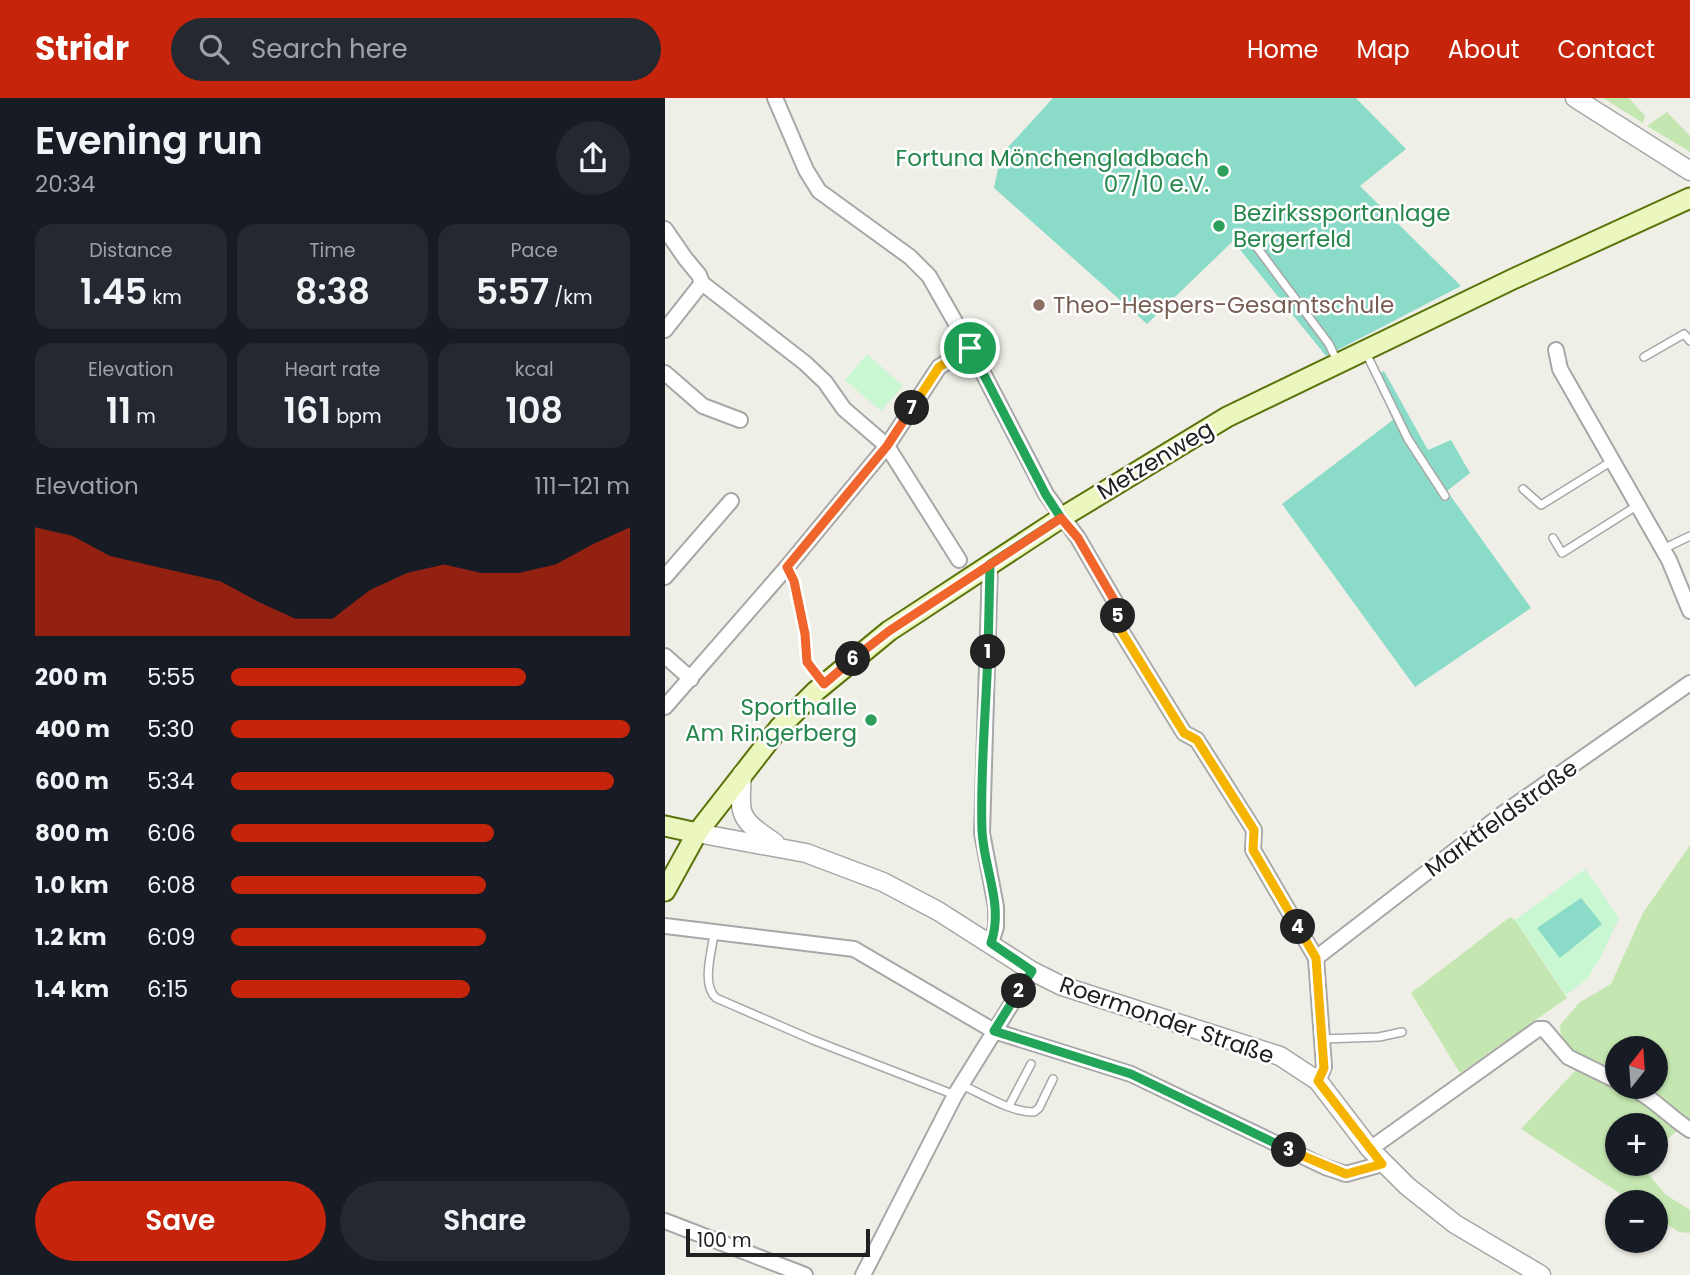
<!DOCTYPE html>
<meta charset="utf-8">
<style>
body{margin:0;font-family:Poppins,sans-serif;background:#242831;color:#f1f3f6;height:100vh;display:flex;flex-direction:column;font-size:26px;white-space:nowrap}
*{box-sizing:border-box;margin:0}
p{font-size:23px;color:#9ea1a6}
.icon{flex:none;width:38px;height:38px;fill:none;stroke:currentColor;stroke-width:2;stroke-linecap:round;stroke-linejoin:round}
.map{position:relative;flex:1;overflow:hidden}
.panel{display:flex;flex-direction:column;background:#171b24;width:665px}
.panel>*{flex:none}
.needle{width:46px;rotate:17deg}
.tools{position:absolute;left:940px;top:938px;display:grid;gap:14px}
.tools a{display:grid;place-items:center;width:63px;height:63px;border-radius:50%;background:#171b24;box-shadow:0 2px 5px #0004;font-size:35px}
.scale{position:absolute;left:21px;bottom:18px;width:184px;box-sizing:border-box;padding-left:7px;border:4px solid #202020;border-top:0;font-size:19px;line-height:24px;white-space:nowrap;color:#202020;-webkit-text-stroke:5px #fff;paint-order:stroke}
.pin{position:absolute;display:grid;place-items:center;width:60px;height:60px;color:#fff;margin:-30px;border:4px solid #fff;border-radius:50%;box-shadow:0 2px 7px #0007}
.km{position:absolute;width:35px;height:35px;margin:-18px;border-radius:50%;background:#222;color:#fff;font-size:19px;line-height:35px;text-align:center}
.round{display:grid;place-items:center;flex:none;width:74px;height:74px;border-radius:37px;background:#242831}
.overview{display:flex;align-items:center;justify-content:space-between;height:119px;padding:0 35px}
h1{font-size:38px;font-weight:600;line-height:52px}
.figures{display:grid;grid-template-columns:repeat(3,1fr);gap:10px;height:119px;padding:7px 35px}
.figures div{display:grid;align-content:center;border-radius:18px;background:#242831;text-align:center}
.figures b{font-size:35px;font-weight:600}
.figures small{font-size:19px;font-weight:400}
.figures p{font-size:19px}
.chart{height:196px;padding:14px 35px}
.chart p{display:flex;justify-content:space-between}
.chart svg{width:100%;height:126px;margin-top:7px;fill:#c6240b;opacity:.7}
.action{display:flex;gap:14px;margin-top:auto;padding:14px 35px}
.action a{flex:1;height:80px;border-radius:42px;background:#c6240b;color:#fff;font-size:28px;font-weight:600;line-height:80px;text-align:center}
.action a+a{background:#242831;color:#f1f3f6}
ul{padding:0 35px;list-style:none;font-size:23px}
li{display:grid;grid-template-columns:112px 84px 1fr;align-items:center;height:52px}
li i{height:18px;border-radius:9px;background:#c6240b}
header{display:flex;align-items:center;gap:42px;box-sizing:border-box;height:98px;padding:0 35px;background:#c6240b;color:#fff}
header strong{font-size:33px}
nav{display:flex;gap:38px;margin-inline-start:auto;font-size:24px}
.search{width:490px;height:63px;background:#242831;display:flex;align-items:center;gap:18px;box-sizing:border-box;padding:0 24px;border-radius:38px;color:#9ea1a6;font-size:26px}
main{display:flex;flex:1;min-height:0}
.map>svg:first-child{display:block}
</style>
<header>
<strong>Stridr</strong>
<div class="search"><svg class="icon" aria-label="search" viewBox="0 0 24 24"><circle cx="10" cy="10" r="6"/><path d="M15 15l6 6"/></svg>Search here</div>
<nav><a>Home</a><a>Map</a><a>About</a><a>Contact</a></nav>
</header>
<main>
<section class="panel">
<div class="overview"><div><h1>Evening run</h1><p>20:34</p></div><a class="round"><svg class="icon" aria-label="share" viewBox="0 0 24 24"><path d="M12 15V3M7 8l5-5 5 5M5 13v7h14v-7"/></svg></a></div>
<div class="figures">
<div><p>Distance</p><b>1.45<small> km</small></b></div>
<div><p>Time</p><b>8:38</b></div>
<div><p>Pace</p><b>5:57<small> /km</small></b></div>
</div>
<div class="figures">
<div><p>Elevation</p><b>11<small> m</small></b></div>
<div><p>Heart rate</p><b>161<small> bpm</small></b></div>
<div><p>kcal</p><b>108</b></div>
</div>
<div class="chart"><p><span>Elevation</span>111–121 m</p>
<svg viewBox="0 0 160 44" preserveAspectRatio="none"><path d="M0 44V6L10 9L20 16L30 19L40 22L50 25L60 32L70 38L80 38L90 28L100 22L110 19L120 22L130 22L140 19L150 12L160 6V44z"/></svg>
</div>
<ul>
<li><b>200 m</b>5:55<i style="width:74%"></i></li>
<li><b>400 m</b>5:30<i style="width:100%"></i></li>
<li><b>600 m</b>5:34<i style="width:96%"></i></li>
<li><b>800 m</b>6:06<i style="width:66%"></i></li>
<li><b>1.0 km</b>6:08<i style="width:64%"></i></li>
<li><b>1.2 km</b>6:09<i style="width:64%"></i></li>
<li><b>1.4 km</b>6:15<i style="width:60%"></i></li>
</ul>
<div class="action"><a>Save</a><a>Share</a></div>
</section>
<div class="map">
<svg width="1025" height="1177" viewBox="0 0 1025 1177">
<rect width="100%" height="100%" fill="#f0efe7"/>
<!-- grass -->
<g fill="#c4e7b1" fill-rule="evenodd">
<polygon points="938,0 964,0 980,18 978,25"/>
<polygon points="1002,14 1025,38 1025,54 982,28"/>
<path d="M 1025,747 L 1025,1033 L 1018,1027 L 991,1052 L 990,1027 L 952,1027 L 952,1066 L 975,1066 L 1001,1097 L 1025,1112 L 1025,1135 L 1014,1134 L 991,1119 L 990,1104 L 968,1104 L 856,1031 L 920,962 L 897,948 L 895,927 L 914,905 L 946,886 L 978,815 ZM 952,950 L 990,950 L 990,989 L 952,989 Z"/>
<polygon points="845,819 850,822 902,900 795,975 746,895"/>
</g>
<!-- park -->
<g fill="#c8f7d2">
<polygon points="202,256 238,288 216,313 180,282"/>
<polygon points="920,771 954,820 935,860 922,881 901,897 850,822"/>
</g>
<!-- pitch -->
<g fill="#8adbc7">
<polygon points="388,0 691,0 741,51 695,88 796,188 661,258 568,143 482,226 329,90 336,57"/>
<polygon points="719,273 763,352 786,342 805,375 782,393 866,510 750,589 617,406 728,322 708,278"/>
<polygon points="916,800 937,826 895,860 872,830"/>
</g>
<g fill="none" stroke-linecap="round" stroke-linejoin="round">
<defs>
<g id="service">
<polyline points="588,144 664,246 673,265"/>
<polyline points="700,253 743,341 780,398"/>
<polyline points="979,259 1019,236 1025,243"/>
<polyline points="858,391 876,407 947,363"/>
<polyline points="888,440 897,455 973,407"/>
<polyline points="998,451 1025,438"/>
<polyline points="123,469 129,483 140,536 142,564 159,585"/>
<path d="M 49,835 C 47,854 36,886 51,900 L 148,942 L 290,997"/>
<polyline points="657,941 714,939 737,934"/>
<path d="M 297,987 C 319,997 345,1014 369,1014 L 374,1010 L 388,981"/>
<polyline points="344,1008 366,966"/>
</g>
<g id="minor">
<polyline points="110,0 141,72 154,93 245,159 264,178 305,250 381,396 413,440 452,507 455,531 519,635 532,642 589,732 588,752 651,860 659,969 653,983"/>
<polyline points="0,131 20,160 34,177 37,185 140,265 160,284 179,311 222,348 294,462"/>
<polyline points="0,232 37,185"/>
<polyline points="891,252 895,271 1004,462 1025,513"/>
<polyline points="0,275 38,308 75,322"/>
<polyline points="325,466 317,735 331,809 331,829 326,845"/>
<polyline points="0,479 66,403"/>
<polyline points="0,558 26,581"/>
<polyline points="0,609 122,469 222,348 274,269 305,250"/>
<polyline points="0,828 189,851 329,933 466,976 660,1069 681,1076 717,1066"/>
<polyline points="651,860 836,717 1025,585"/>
<path d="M 965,989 C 988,999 1004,1019 1025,1032"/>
<polyline points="705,1051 873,931 879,931 903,959 952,983"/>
<polyline points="0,1123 140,1177"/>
<polyline points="198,1177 290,997 367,873"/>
</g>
<g id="tertiary">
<polyline points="910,0 1025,73"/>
<path d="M 77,676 C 74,720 74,720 110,745"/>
<polyline points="32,735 141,755 218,784 273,813 367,873 397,888 615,958 653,983 705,1051 742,1088 790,1126 876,1177"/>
</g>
<g id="secondary">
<polyline points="0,728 32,735"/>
<polyline points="0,793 32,735 114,630 151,593 224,533 396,420 562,319 848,181 1025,100"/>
</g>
</defs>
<!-- service casing -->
<use href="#service" stroke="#a7a7a7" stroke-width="10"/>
<!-- minor casing -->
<use href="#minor" stroke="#a7a7a7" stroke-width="18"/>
<!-- tertiary casing -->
<use href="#tertiary" stroke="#a7a7a7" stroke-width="21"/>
<!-- secondary casing -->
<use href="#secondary" stroke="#5a740b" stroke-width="23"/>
<!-- service -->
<use href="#service" stroke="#fff" stroke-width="7"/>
<!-- minor -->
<use href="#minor" stroke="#fff" stroke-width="14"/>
<!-- tertiary -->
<use href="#tertiary" stroke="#fff" stroke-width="18"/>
<!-- secondary -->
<use href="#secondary" stroke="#ecf7bf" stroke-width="19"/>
</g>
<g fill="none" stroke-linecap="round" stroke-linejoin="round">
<defs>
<polyline id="split-1" points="305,250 381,397 396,420 325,466 323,554"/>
<path id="split-2" d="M 323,554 C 321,613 315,674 317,733 C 319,772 339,807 326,845 L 367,873 L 354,893"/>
<polyline id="split-3" points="354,893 329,933 466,976 624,1052"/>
<polyline id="split-4" points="624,1052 681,1076 717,1066 653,983 659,970 651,860 633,829"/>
<polyline id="split-5" points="453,518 455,531 519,635 532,642 589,732 588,752 633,829"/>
<polyline id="split-6" points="188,561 224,533 396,420 413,440 452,507 453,518"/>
<polyline id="split-7" points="188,561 159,586 142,564 140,536 129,483 122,469 222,348 247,310"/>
<polyline id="split-8" points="247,310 274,269 305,250"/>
</defs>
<!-- split-1 casing -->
<use href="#split-1" stroke="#fff" stroke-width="14"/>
<!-- split-2 casing -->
<use href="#split-2" stroke="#fff" stroke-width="14"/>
<!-- split-3 casing -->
<use href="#split-3" stroke="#fff" stroke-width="14"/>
<!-- split-4 casing -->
<use href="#split-4" stroke="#fff" stroke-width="14"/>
<!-- split-5 casing -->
<use href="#split-5" stroke="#fff" stroke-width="14"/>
<!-- split-6 casing -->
<use href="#split-6" stroke="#fff" stroke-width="14"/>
<!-- split-7 casing -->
<use href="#split-7" stroke="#fff" stroke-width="14"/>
<!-- split-8 casing -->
<use href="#split-8" stroke="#fff" stroke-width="14"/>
<!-- split-1 -->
<use href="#split-1" stroke="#22a559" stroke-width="9"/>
<!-- split-2 -->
<use href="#split-2" stroke="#22a559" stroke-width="9"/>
<!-- split-3 -->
<use href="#split-3" stroke="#22a559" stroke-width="9"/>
<!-- split-4 -->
<use href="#split-4" stroke="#f5b400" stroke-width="9"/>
<!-- split-5 -->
<use href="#split-5" stroke="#f5b400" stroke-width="9"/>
<!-- split-6 -->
<use href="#split-6" stroke="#f0652b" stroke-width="9"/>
<!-- split-7 -->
<use href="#split-7" stroke="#f0652b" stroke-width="9"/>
<!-- split-8 -->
<use href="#split-8" stroke="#f5b400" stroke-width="9"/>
</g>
<!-- markers -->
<g fill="#2e9e5b" stroke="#fff" stroke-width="2.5">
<circle cx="558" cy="73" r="7"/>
<circle cx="554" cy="128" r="7"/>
<circle cx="206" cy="622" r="7"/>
</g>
<circle fill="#8d6e63" stroke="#fff" stroke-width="2.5" cx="374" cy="207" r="7"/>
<g text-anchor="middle" stroke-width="5" stroke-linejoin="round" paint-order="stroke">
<!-- leisure labels -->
<g font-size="23" fill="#27864d" stroke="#fff" text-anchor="end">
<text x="544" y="68">Fortuna Mönchengladbach<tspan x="544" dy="26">07/10 e.V.</tspan></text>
<text x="568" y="123" text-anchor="start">Bezirkssportanlage<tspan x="568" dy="26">Bergerfeld</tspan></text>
<text x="192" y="617">Sporthalle<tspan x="192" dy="26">Am Ringerberg</tspan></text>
</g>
<!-- education labels -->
<g font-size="23" fill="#785e54" stroke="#fff" text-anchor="start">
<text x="388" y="215">Theo-Hespers-Gesamtschule</text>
</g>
<!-- street labels -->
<g font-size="23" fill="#202020" stroke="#fff">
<text transform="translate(490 362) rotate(-31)" y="8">Metzenweg</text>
<text transform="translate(836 720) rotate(-36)" y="8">Marktfeldstraße</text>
<text transform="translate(502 922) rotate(19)" y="8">Roermonder Straße</text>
</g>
</g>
</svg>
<div class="tools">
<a><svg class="needle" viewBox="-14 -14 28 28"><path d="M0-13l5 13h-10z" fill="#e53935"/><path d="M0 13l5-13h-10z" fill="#9ea1a6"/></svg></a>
<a>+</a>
<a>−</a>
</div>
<div class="scale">100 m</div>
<div class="pin" style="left:305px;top:250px;background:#1e9e55"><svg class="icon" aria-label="arrive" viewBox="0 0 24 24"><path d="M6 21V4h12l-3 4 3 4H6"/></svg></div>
<b class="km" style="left:323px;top:554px">1</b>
<b class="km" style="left:354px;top:893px">2</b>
<b class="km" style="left:624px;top:1052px">3</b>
<b class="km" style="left:633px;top:829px">4</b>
<b class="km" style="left:453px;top:518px">5</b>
<b class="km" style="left:188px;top:561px">6</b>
<b class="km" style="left:247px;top:310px">7</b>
</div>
</main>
